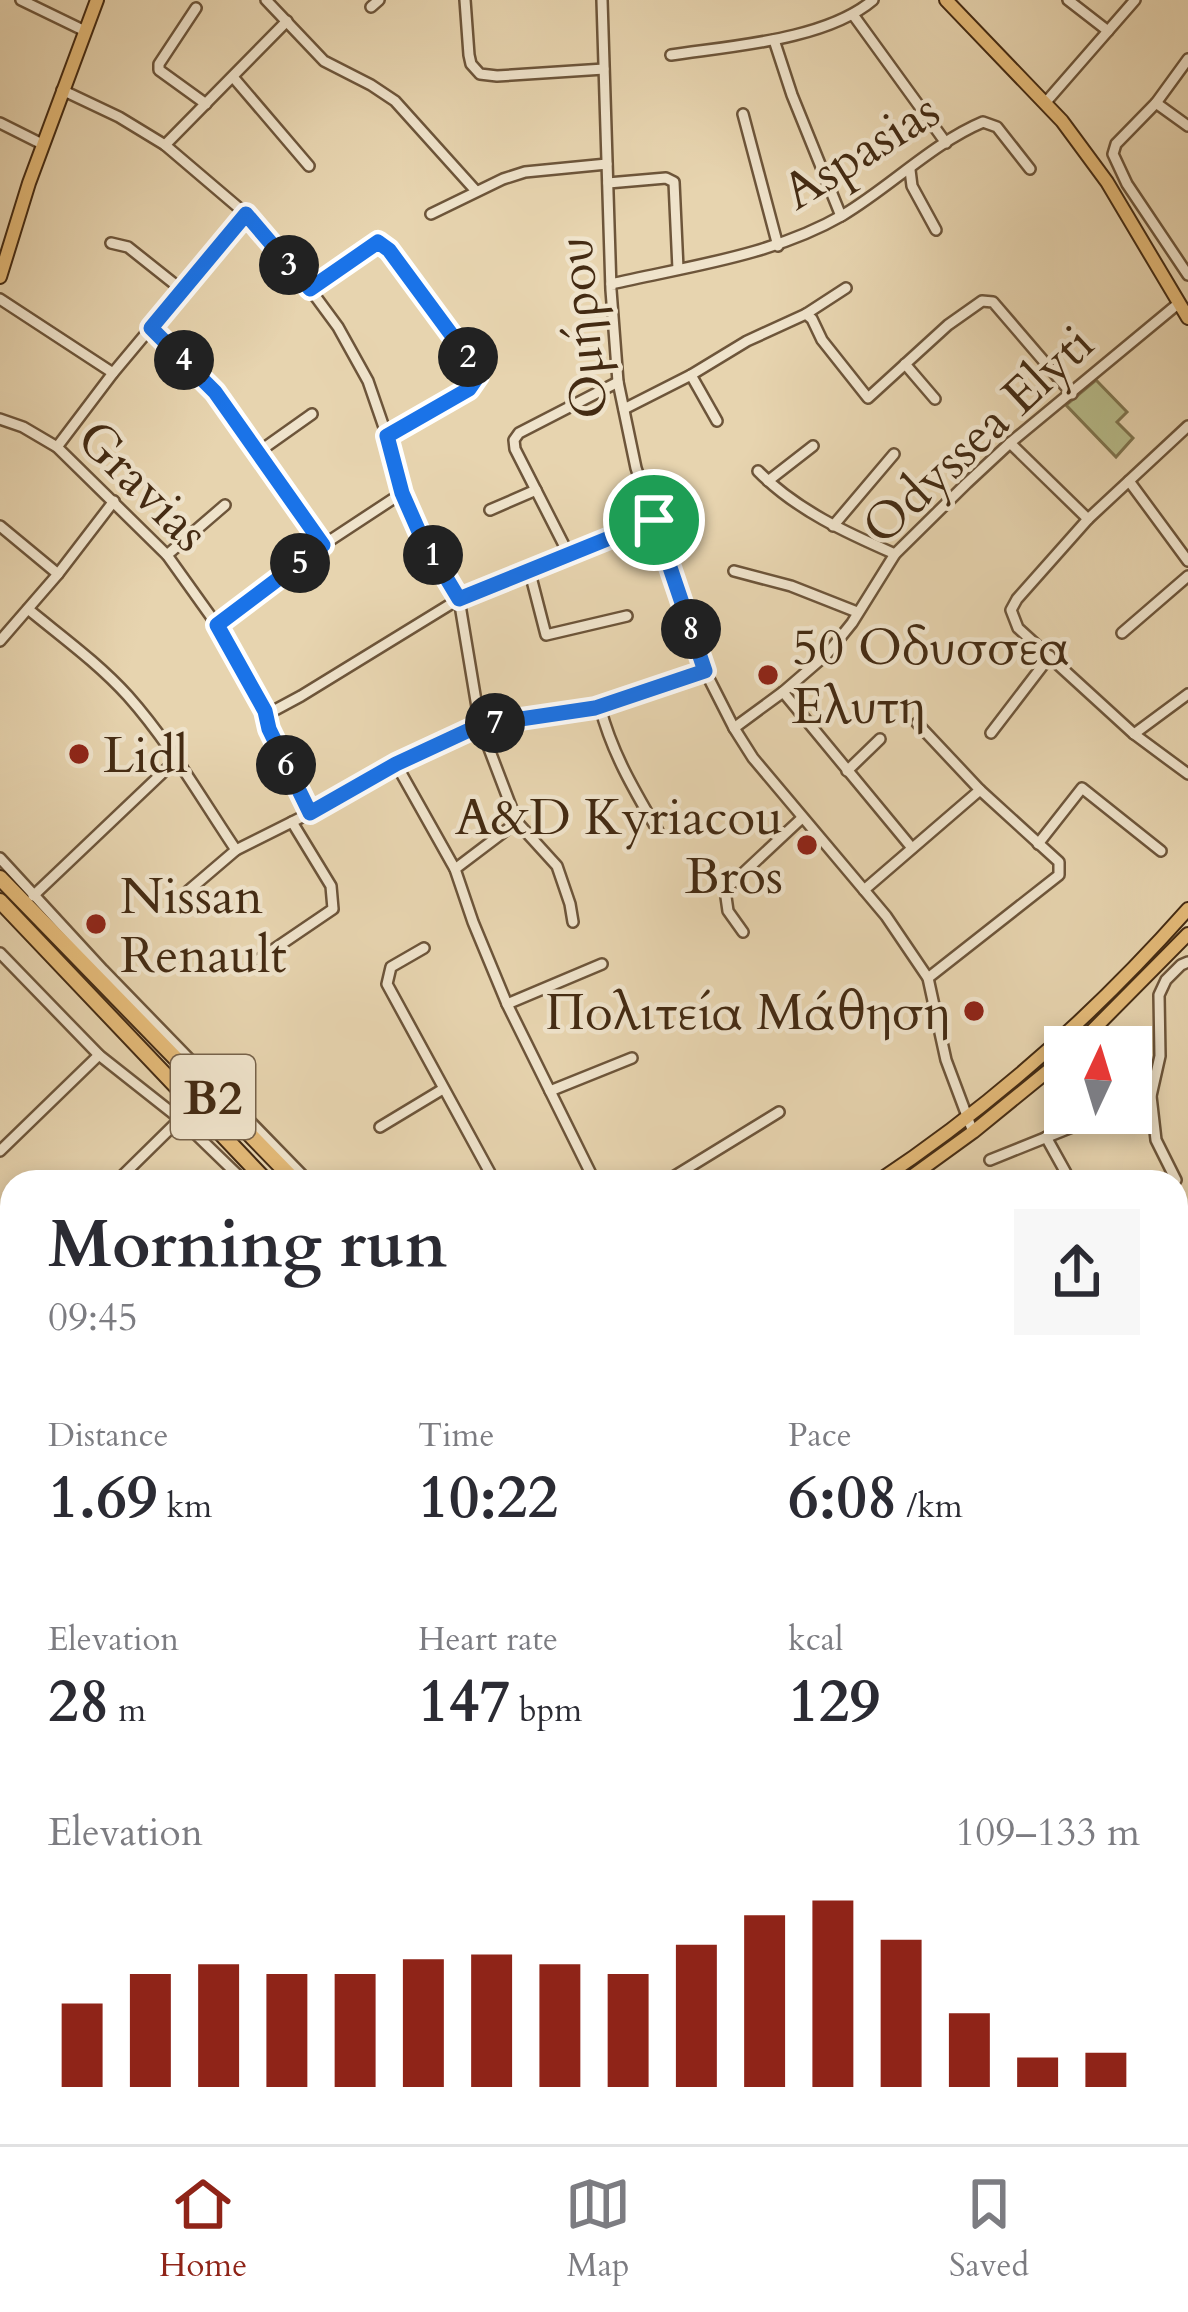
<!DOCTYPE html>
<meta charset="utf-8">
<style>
body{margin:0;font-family:Cardo,serif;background:#f7f7f7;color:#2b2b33;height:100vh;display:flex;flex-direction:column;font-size:45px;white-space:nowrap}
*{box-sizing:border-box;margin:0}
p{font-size:39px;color:#7c7c81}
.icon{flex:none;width:66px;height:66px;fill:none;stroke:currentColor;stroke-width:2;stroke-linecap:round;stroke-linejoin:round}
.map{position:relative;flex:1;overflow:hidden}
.drawer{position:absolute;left:0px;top:1170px;width:1188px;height:975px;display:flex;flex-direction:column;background:#fff;border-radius:36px 36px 0 0;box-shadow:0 6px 18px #0003}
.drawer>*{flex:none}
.needle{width:78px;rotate:4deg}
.tools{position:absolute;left:1044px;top:1026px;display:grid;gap:24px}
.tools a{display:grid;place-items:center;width:108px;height:108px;border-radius:0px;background:#fff;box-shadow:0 6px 18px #0003;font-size:60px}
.pin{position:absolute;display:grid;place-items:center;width:102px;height:102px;color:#fff;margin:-51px;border:6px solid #fff;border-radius:50%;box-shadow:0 3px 12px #0007}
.km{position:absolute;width:60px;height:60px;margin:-30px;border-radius:50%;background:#222;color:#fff;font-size:33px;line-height:60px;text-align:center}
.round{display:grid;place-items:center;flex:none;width:126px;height:126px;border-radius:0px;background:#f7f7f7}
.summary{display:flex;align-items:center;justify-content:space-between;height:204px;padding:0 48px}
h1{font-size:66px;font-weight:700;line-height:90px}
.metrics{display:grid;grid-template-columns:repeat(3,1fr);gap:18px;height:204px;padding:12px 48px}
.metrics div{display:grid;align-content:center}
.metrics b{font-size:60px;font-weight:700}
.metrics small{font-size:33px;font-weight:400}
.metrics p{font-size:33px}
.chart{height:336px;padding:24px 48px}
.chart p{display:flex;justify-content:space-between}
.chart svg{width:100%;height:216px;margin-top:12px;stroke:#8f2418;stroke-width:6}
.tab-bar{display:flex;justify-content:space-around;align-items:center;height:168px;border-top:3px solid #e1e1e2;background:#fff;font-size:33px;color:#7c7c81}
.tab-bar a{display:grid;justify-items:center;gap:6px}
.tab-bar .selected{color:#8f2418}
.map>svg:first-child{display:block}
</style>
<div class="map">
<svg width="1188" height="2144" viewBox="0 0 1188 2144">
<rect width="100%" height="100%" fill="#e7d4af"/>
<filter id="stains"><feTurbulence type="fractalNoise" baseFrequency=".00167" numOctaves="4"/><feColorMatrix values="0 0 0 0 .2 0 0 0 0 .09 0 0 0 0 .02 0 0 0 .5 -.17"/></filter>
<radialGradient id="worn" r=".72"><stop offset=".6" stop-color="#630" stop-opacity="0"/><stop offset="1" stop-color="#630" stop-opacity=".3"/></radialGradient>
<!-- green -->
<polygon fill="#b7bc8a" stroke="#7e744e" stroke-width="3" points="1096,380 1127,412 1117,422 1133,438 1116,457 1066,405"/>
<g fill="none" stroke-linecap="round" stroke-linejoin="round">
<defs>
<g id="minor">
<polyline points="21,0 85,31"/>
<polyline points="266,0 324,61 371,85 395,101 476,191"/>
<polyline points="465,0 469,55 471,64 480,74 497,76 604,69"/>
<polyline points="602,0 611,290 618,382 636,468 705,671 734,728 753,758 886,916 928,978 946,1060 973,1132"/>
<polyline points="1068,0 1108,31"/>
<polyline points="371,7 379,0"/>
<polyline points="196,8 159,64 159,70 206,104"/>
<polyline points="854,16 946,143"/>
<polyline points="774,40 792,95 841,216"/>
<path d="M 671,55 C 731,46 826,40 873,0"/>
<polyline points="1188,59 1156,103 1116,144 1113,154 1127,184 1188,275"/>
<polyline points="233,77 309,166"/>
<polyline points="62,90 119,117 165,145 246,214 310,289 338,327 368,381 387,436 402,493 420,534 459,599 480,725 517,822 557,866 570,904 573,922"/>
<polyline points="1046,102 1135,0"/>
<polyline points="1156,103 1188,126"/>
<polyline points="743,114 778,246"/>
<polyline points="0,123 42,144"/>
<polyline points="165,145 287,21"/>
<polyline points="910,170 912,186 936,230"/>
<polyline points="608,183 666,178 674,182 678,269"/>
<polyline points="431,214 503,179 525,172 607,164"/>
<polyline points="111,243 128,247 182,290"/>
<path d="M 611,284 C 689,266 772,256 843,215 C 890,187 933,143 983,122 L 997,127 L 1030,169"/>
<polyline points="310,289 378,242 389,250 476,368 478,376 469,390 387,436"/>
<polyline points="0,299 113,373"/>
<polyline points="806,314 812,319 822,340 868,398 948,325 982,301 993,302 1072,394"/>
<polyline points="151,328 215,392 323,545"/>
<polyline points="905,364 935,399"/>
<polyline points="691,375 717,421"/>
<polyline points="624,409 691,375 747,341 806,314 846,288"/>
<polyline points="0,419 23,427 57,447 167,555 217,625 265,711 269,729 310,813"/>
<polyline points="1188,426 1088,519 1017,599 1011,610 1018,628 1134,734 1188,774"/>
<polyline points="1010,443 1088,519"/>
<polyline points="57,447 113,373 246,214"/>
<polyline points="257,453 312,414"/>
<path d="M 758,471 C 796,510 847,533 895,554"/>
<polyline points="768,481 813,446"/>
<polyline points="1129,481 1188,561"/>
<polyline points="490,510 536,490"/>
<polyline points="0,526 58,574"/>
<polyline points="833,526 894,454"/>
<polyline points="568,553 515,449 514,440 519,433 618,382"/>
<polyline points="167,555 225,505"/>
<polyline points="529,569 546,635 627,616"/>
<polyline points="734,571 791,586 857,612"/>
<path d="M 28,609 C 62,637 98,663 128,696 C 169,742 201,798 236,850"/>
<polyline points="217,625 323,545 402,493"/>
<polyline points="1122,633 1188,576"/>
<polyline points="0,641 58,574 114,501"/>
<polyline points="783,692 912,848"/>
<path d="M 600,707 C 612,753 634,790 658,831"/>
<polyline points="265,711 275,710 301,696 459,599 654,520"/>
<polyline points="917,723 980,790"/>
<polyline points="734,728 783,692 827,654 852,623 895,554 967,483 1010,443 1179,303"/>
<polyline points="991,733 1050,656"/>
<polyline points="1134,734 1188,694"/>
<polyline points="396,764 455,869 473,922 507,1004 595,1182"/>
<polyline points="847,771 880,739"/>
<polyline points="1038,844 1082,788 1161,851"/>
<polyline points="0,858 103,970 309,1182"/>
<polyline points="455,869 517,822"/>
<polyline points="864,890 980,790 1059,862 1059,875 928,978"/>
<polyline points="188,891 236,850 310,813 396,764 480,725 595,708 705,671"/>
<polyline points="33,896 175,761"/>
<polyline points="743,932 728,911 725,890 802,818"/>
<polyline points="424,948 391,967 387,984 495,1182"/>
<polyline points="0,953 99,1055 180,1119 245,1182"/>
<polyline points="258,960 333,909 331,886 292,822"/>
<polyline points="507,1004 602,964"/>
<polyline points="550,1091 632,1058"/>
<polyline points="1131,1104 1151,1096"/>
<polyline points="380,1127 443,1089"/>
<polyline points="1046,1137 1071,1182"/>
<polyline points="0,1151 99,1055"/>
<polyline points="990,1160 1107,1113"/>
<polyline points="1176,1180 1156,1140 1151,1096 1160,1056 1159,995 1166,980 1181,965 1188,962"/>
<polyline points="116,1182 180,1119"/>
<polyline points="665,1182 779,1112"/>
<polyline points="0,1289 12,1280"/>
<polyline points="0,1373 12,1369"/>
<polyline points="1176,1419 1188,1429"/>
<polyline points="1176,1528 1188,1537"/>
<polyline points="0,1558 12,1551"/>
<polyline points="0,1617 12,1629"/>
<polyline points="1176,1659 1188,1638"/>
<polyline points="1176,1773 1188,1781"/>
<polyline points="1176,1890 1188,1871"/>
<polyline points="1176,1900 1188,1909"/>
<polyline points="1176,1975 1181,1956 1176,1934"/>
<polyline points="0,2032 12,2072"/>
<polyline points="30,2133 33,2144"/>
<polyline points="1089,2133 1151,2144"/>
<polyline points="883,2144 890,2133"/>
<polyline points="977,2144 984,2133"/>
<polyline points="1182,2144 1188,2143"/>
</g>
<g id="major">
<polyline points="946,0 1062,121 1107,182 1188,318"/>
<polyline points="0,277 29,183 97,0"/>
<polyline points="1076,1047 1188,934"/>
<path d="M 877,1182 C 993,1105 1096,1013 1188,909"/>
<polyline points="904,1182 973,1132 1065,1057"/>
<polyline points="0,1767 12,1759"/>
<polyline points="0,1786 12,1778"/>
</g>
<g id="highway">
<polyline points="0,878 296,1182"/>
<polyline points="0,901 267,1182"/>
<polyline points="1176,1915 1188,1924"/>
<polyline points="1176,1934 1188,1942"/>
</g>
</defs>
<!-- minor casing -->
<use href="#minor" stroke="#6d553a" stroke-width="14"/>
<!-- major casing -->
<use href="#major" stroke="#442b13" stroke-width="16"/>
<!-- highway casing -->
<use href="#highway" stroke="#442b13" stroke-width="18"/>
<!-- minor -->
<use href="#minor" stroke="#efe3cb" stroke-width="9"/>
<!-- major -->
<use href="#major" stroke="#e4ba78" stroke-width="12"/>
<!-- highway -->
<use href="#highway" stroke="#e4ba78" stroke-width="14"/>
</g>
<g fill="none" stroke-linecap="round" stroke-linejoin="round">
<defs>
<polygon id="route" points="246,214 310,289 378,242 389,250 476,368 478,376 469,389 387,436 402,493 420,534 459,599 654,520 705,671 595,708 480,725 396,764 310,813 269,729 265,711 217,625 323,545 215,392 151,328"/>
</defs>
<!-- route casing -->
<use href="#route" stroke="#fff" stroke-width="24"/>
<!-- route -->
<use href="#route" stroke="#1a73e8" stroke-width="15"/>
</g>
<!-- markers -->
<g fill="#8f2418" stroke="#efe3cb" stroke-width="4.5">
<circle cx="768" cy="675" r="12"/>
<circle cx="79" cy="754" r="12"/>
<circle cx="807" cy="845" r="12"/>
<circle cx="96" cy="924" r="12"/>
<circle cx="974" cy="1011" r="12"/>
</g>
<g text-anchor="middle" stroke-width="9" stroke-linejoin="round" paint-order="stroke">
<!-- shield labels -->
<rect fill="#efe3cb" stroke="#77624a" stroke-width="3" x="171" y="1055" width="84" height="84" rx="9"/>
<g font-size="48" font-weight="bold" fill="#442b13">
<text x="213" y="1114">B2</text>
</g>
<!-- street labels -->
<g font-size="51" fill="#442b13" stroke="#efe3cb">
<text transform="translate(860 150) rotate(-32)" y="18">Aspasias</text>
<text transform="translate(581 328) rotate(-95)" y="18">Ομήρου</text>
<text transform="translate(977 434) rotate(-43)" y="18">Odyssea Elyti</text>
<text transform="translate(144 485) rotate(45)" y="18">Gravias</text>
</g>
<!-- poi labels -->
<g font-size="51" fill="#442b13" stroke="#efe3cb" text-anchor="start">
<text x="792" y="664">50 Οδυσσεα<tspan x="792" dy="59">Ελυτη</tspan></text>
<text x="103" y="772">Lidl</text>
<text x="783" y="834" text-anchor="end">A&amp;D Kyriacou<tspan x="783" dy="59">Bros</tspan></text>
<text x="120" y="913">Nissan<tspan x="120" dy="59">Renault</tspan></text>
<text x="950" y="1029" text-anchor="end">Πολιτεία Μάθηση</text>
</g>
</g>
<rect width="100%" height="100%" filter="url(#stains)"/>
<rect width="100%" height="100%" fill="url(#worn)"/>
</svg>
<div class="tools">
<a><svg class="needle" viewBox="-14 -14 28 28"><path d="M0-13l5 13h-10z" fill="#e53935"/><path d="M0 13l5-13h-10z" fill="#7c7c81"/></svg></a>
</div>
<div class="pin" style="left:654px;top:520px;background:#1e9e55"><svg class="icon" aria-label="arrive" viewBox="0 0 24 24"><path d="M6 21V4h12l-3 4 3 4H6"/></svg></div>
<b class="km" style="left:433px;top:555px">1</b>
<b class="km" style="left:468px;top:357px">2</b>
<b class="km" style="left:289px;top:265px">3</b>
<b class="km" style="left:184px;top:360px">4</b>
<b class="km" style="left:300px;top:563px">5</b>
<b class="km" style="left:286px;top:765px">6</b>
<b class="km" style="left:495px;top:723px">7</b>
<b class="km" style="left:691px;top:629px">8</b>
<section class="drawer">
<div class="summary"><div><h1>Morning run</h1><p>09:45</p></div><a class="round"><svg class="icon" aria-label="share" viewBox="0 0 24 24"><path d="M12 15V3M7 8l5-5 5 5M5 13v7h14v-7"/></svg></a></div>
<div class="metrics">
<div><p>Distance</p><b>1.69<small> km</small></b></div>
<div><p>Time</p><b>10:22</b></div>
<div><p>Pace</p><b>6:08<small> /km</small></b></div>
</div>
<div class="metrics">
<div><p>Elevation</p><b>28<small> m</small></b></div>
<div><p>Heart rate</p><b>147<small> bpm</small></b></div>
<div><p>kcal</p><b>129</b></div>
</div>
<div class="chart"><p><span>Elevation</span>109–133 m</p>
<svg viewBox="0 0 160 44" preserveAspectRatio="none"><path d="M5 44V27M15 44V21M25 44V19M35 44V21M45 44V21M55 44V18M65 44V17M75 44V19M85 44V21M95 44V15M105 44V9M115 44V6M125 44V14M135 44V29M145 44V38M155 44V37"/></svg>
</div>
</section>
</div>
<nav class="tab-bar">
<a class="selected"><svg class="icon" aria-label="home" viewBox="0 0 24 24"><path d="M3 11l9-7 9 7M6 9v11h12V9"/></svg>Home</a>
<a><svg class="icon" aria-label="map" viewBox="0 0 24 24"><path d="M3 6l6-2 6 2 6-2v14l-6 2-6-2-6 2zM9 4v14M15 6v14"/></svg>Map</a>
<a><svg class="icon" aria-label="saved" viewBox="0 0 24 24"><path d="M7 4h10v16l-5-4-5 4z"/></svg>Saved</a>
</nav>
